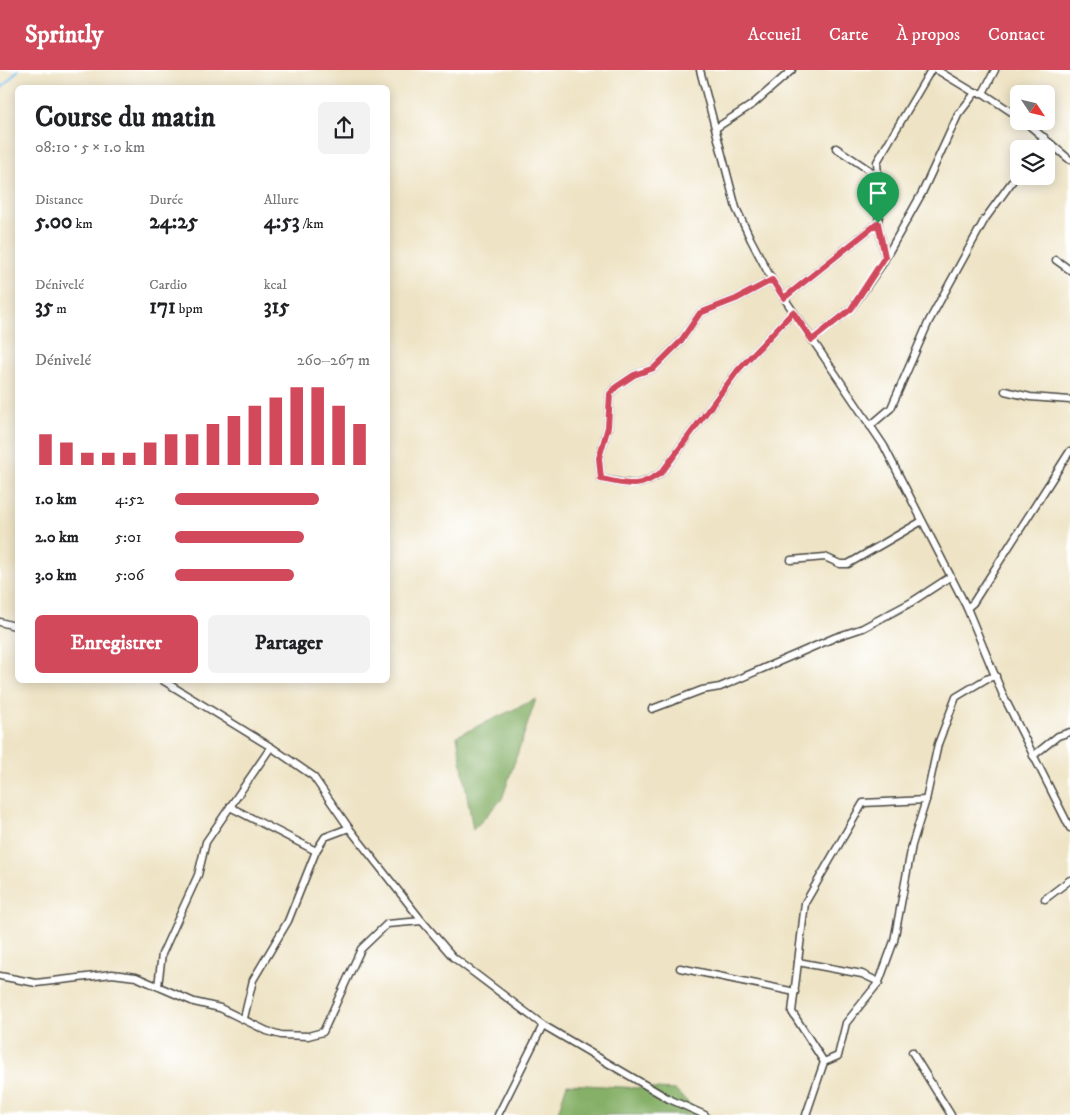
<!DOCTYPE html>
<html lang="fr">
<meta charset="utf-8">
<style>
body{margin:0;font-family:"IM FELL DW Pica",serif;background:#f2f2f2;color:#202124;height:100vh;display:flex;flex-direction:column;font-size:19px;white-space:nowrap}
*{box-sizing:border-box;margin:0}
p{font-size:16px;color:#757577}
.icon{flex:none;width:28px;height:28px;fill:none;stroke:currentColor;stroke-width:2;stroke-linecap:round;stroke-linejoin:round}
.map{position:relative;flex:1;overflow:hidden}
.details{position:absolute;left:15px;top:15px;width:375px;height:598px;display:flex;flex-direction:column;background:#fff;border-radius:8px;box-shadow:0 2px 12px #0003}
.details>*{flex:none}
.needle{width:32px;rotate:125deg}
.buttons{position:absolute;left:1010px;top:15px;display:grid;gap:10px}
.buttons a{display:grid;place-items:center;width:45px;height:45px;border-radius:8px;background:#fff;box-shadow:0 2px 12px #0003;font-size:25px}
.pin{position:absolute;display:grid;place-items:center;width:42px;height:42px;color:#fff;margin:-51px -21px;border-radius:50% 50% 50% 0;rotate:-45deg;box-shadow:0 0 5px #0007}
.pin .icon{rotate:45deg}
.round{display:grid;place-items:center;flex:none;width:52px;height:52px;border-radius:8px;background:#f2f2f2}
.overview{display:flex;align-items:center;justify-content:space-between;height:85px;padding:0 20px}
h1{font-size:28px;font-weight:800;line-height:38px}
.figures{display:grid;grid-template-columns:repeat(3,1fr);gap:8px;height:85px;padding:5px 20px}
.figures div{display:grid;align-content:center}
.figures b{font-size:21px;font-weight:800}
.figures small{font-size:14px;font-weight:400}
.figures p{font-size:14px}
.chart{height:140px;padding:10px 20px}
.chart p{display:flex;justify-content:space-between}
.chart svg{width:100%;height:90px;margin-top:5px;stroke:#d1495b;stroke-width:6}
.cta{display:flex;gap:10px;margin-top:auto;padding:10px 20px}
.cta a{flex:1;height:58px;border-radius:8px;background:#d1495b;color:#fff;font-size:20px;font-weight:800;line-height:58px;text-align:center}
.cta a+a{background:#f2f2f2;color:#202124}
ul{padding:0 20px;list-style:none;font-size:16px}
li{display:grid;grid-template-columns:80px 60px 1fr;align-items:center;height:38px}
li i{height:12px;border-radius:6px;background:#d1495b}
header{display:flex;align-items:center;gap:30px;box-sizing:border-box;height:70px;padding:0 25px;background:#d1495b;color:#fff}
header strong{font-size:24px}
nav{display:flex;gap:28px;margin-inline-start:auto;font-size:18px}
.map>svg:first-child{display:block}
</style>
<header>
<strong>Sprintly</strong>
<nav><a>Accueil</a><a>Carte</a><a>À propos</a><a>Contact</a></nav>
</header>
<div class="map">
<svg width="1070" height="1045" viewBox="0 0 1070 1045">
<rect width="100%" height="100%" fill="#fff"/>
<filter id="ink" filterUnits="userSpaceOnUse"><feTurbulence type="fractalNoise" baseFrequency=".02" numOctaves="2"/><feDisplacementMap in="SourceGraphic" scale="10" xChannelSelector="R" yChannelSelector="G"/><feConvolveMatrix kernelMatrix="1 2 1 2 8 2 1 2 1" color-interpolation-filters="sRGB"/></filter>
<filter id="wash" filterUnits="userSpaceOnUse"><feTurbulence type="fractalNoise" baseFrequency=".0096" numOctaves="4" result="noise"/><feDisplacementMap in="SourceGraphic" scale="20" xChannelSelector="R" yChannelSelector="G"/><feGaussianBlur stdDeviation="1.12" result="paint"/><feColorMatrix in="noise" values="0 0 0 0 0 0 0 0 0 0 0 0 0 0 0 0 0 1.4 0 .05"/><feComposite in="paint" operator="in"/></filter>
<g filter="url(#wash)">
<rect width="100%" height="100%" fill="#eee3c4"/>
<!-- forest -->
<g fill="#86b067" stroke="#586e49">
<polygon points="536,629 502,729 473,760 457,666"/>
<polygon points="567,1014 675,1020 701,1045 557,1045"/>
</g>
<g fill="none" stroke-linecap="round" stroke-linejoin="round">
<!-- stream -->
<polyline stroke="#76beef" stroke-width="2" points="0,20 18,0"/>
</g>
</g>
<g filter="url(#ink)">
<g fill="none" stroke-linecap="round" stroke-linejoin="round">
<defs>
<g id="minor">
<polyline points="700,0 736,138 751,170 772,210 884,376 967,538 1003,625 1070,758"/>
<polyline points="937,0 975,23 983,23 1019,47"/>
<polyline points="983,23 995,0"/>
<polyline points="1024,51 1070,90"/>
<polyline points="716,58 753,34 792,0"/>
<polyline points="836,78 878,106"/>
<polyline points="1036,79 1044,67"/>
<polyline points="885,187 878,153 880,137 877,92 931,0"/>
<polyline points="1056,190 1070,200"/>
<path d="M 772,210 L 736,229 L 700,243 L 681,271 L 654,298 L 634,305 L 616,317 L 610,324 L 608,357 L 599,388 L 601,409 C 629,413 637,420 662,402 L 738,300 L 793,242"/>
<polyline points="784,228 878,153"/>
<polyline points="812,270 851,239 881,196 922,123 958,45 975,23"/>
<polyline points="1005,321 1030,327 1070,330"/>
<polyline points="870,356 891,338 929,251 985,149 1019,102"/>
<polyline points="791,490 825,487 840,494 848,494 922,451"/>
<polyline points="967,538 973,533 1070,381"/>
<polyline points="0,552 18,557"/>
<polyline points="162,610 271,677 313,706 349,758 422,851"/>
<polyline points="652,639 702,620 720,617 836,567 863,558 910,533 950,507"/>
<polyline points="1033,686 1058,666 1070,662"/>
<polyline points="230,737 316,781"/>
<polyline points="1045,829 1070,810"/>
<polyline points="798,892 862,904 879,912"/>
<polyline points="680,898 795,922"/>
<polyline points="0,906 36,913 112,904 136,907 194,932 220,938 267,961 281,965 308,966 323,962 361,879 387,854 422,851 453,887 543,955 669,1029 705,1045"/>
<polyline points="158,916 162,884 198,805 206,772 271,677"/>
<polyline points="244,948 253,910 288,851 316,781 325,767 349,758"/>
<polyline points="912,982 951,1045"/>
<polyline points="824,992 838,986 846,953 879,912 894,871 912,775 926,730 938,674 956,627 986,609 996,606"/>
<polyline points="498,1045 543,955"/>
<polyline points="806,1045 824,992 792,942 805,833 863,733 926,730"/>
</g>
</defs>
<!-- minor casing -->
<use href="#minor" stroke="#484742" stroke-width="9"/>
<!-- minor -->
<use href="#minor" stroke="#fff" stroke-width="6"/>
</g>
</g>
<g fill="none" stroke-linecap="round" stroke-linejoin="round" filter="url(#ink)">
<defs>
<path id="route" d="M 878,153 L 885,187 L 851,239 L 812,270 L 793,242 L 738,300 L 662,402 C 637,420 629,414 601,409 L 599,388 L 608,357 L 610,324 L 616,317 L 634,305 L 654,298 L 681,271 L 700,243 L 736,229 L 772,210 L 784,228 Z"/>
</defs>
<!-- route casing -->
<use href="#route" stroke="#fff" stroke-width="10"/>
<!-- route -->
<use href="#route" stroke="#d1495b" stroke-width="6"/>
</g>
</svg>
<div class="buttons">
<a><svg class="needle" viewBox="-14 -14 28 28"><path d="M0-13l5 13h-10z" fill="#e53935"/><path d="M0 13l5-13h-10z" fill="#757577"/></svg></a>
<a><svg class="icon" aria-label="layers" viewBox="0 0 24 24"><path d="M12 4l9 5-9 5-9-5zM3 14l9 5 9-5"/></svg></a>
</div>
<div class="pin" style="left:878px;top:153px;background:#1e9e55"><svg class="icon" aria-label="arrive" viewBox="0 0 24 24"><path d="M6 21V4h12l-3 4 3 4H6"/></svg></div>
<section class="details">
<div class="overview"><div><h1>Course du matin</h1><p>08:10 · 5 × 1.0 km</p></div><a class="round"><svg class="icon" aria-label="share" viewBox="0 0 24 24"><path d="M12 15V3M7 8l5-5 5 5M5 13v7h14v-7"/></svg></a></div>
<div class="figures">
<div><p>Distance</p><b>5.00<small> km</small></b></div>
<div><p>Durée</p><b>24:25</b></div>
<div><p>Allure</p><b>4:53<small> /km</small></b></div>
</div>
<div class="figures">
<div><p>Dénivelé</p><b>35<small> m</small></b></div>
<div><p>Cardio</p><b>171<small> bpm</small></b></div>
<div><p>kcal</p><b>315</b></div>
</div>
<div class="chart"><p><span>Dénivelé</span>260–267 m</p>
<svg viewBox="0 0 160 44" preserveAspectRatio="none"><path d="M5 44V29M15 44V33M25 44V38M35 44V38M45 44V38M55 44V33M65 44V29M75 44V29M85 44V24M95 44V20M105 44V15M115 44V11M125 44V6M135 44V6M145 44V15M155 44V24"/></svg>
</div>
<ul>
<li><b>1.0 km</b>4:52<i style="width:74%"></i></li>
<li><b>2.0 km</b>5:01<i style="width:66%"></i></li>
<li><b>3.0 km</b>5:06<i style="width:61%"></i></li>
</ul>
<div class="cta"><a>Enregistrer</a><a>Partager</a></div>
</section>
</div>
